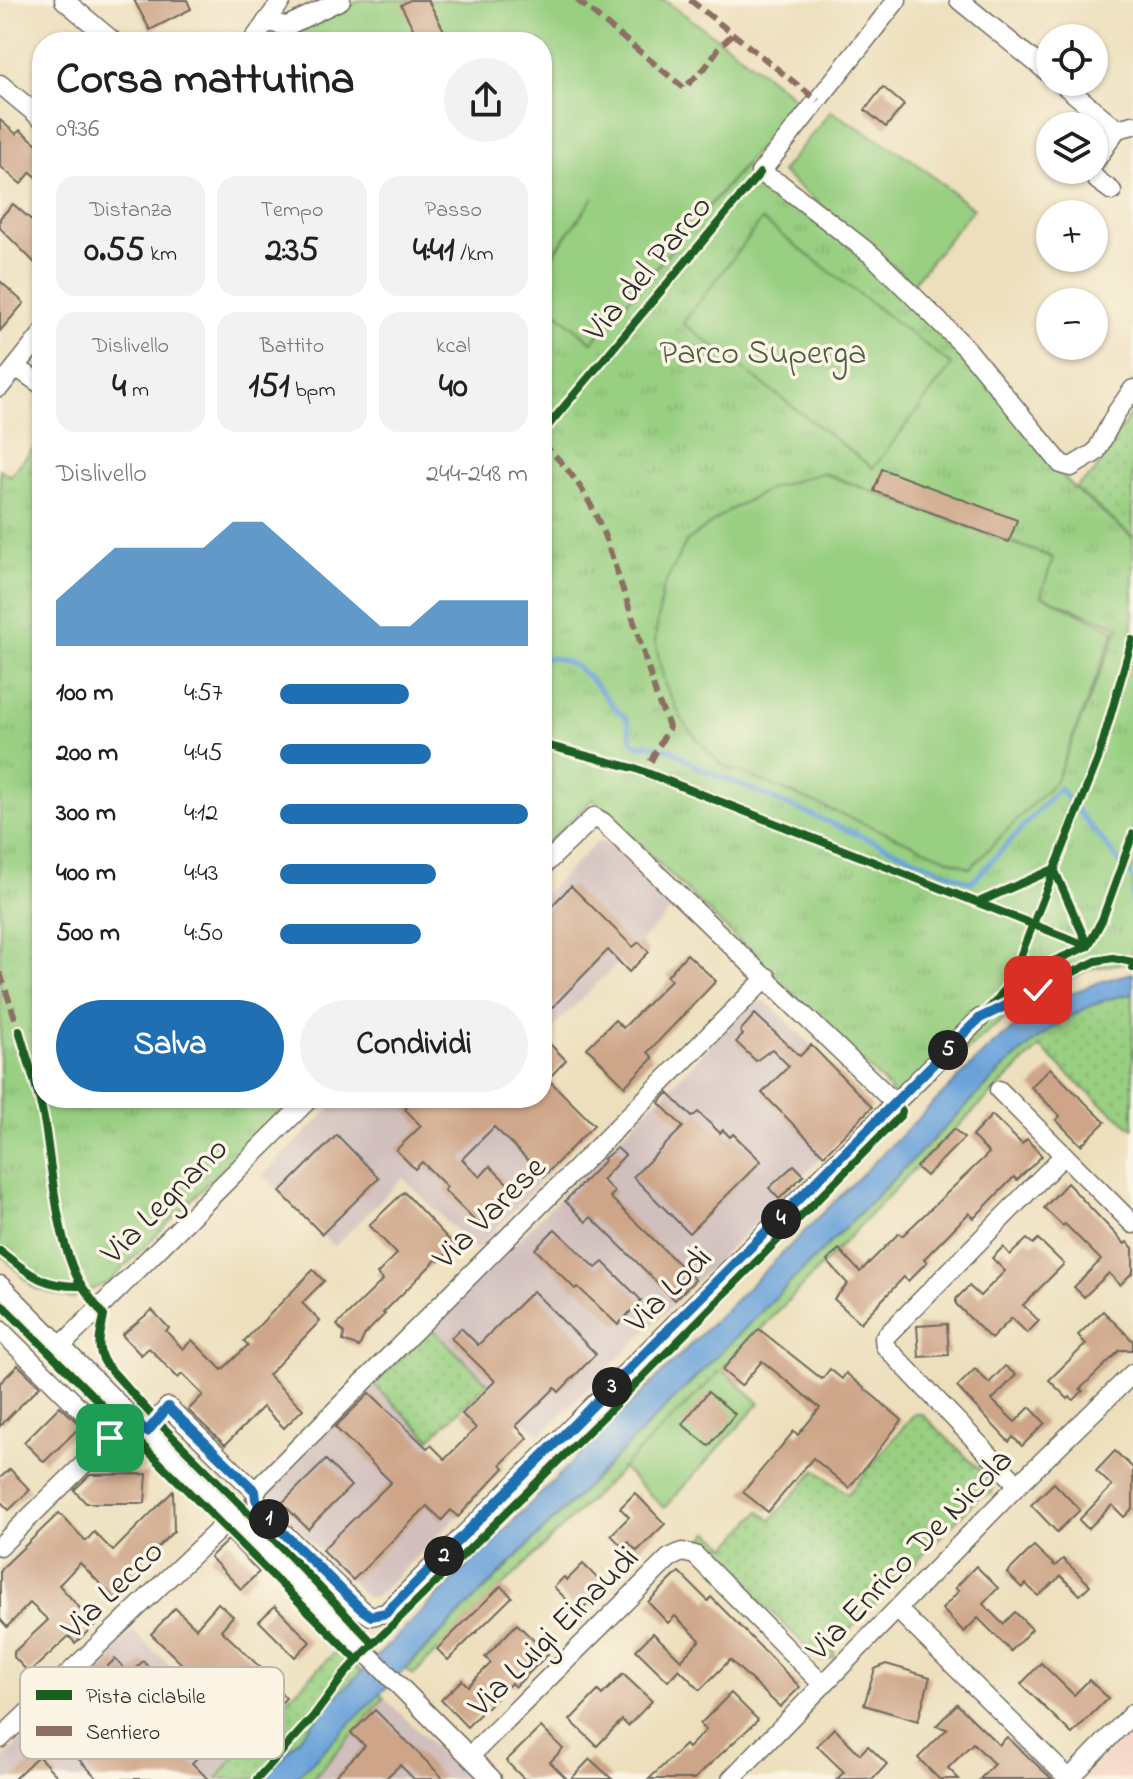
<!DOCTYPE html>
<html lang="it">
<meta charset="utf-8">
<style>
body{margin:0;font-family:"Indie Flower",sans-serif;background:#f2f2f2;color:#202124;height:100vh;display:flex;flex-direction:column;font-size:30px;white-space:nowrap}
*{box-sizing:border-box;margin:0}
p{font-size:26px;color:#757577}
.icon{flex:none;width:44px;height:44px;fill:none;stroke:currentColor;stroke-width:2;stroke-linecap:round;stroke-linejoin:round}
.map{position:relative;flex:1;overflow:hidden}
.details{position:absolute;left:32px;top:32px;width:520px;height:1076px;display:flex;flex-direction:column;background:#fff;border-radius:32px;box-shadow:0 2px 6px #0004}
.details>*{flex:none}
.tools{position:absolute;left:1036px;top:24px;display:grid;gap:16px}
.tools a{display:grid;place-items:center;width:72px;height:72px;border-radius:50%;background:#fff;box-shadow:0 2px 6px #0004;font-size:40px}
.pin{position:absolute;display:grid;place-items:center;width:68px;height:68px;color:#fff;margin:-34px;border-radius:16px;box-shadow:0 4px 12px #0006}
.km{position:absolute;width:40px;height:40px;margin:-20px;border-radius:50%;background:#222;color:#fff;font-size:22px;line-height:40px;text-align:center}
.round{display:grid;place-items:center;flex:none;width:84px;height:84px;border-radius:42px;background:#f2f2f2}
.summary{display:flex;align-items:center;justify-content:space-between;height:136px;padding:0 24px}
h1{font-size:44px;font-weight:800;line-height:60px}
.figures{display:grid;grid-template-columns:repeat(3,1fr);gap:12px;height:136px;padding:8px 24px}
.figures div{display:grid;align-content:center;border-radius:20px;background:#f2f2f2;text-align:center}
.figures b{font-size:34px;font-weight:800}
.figures small{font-size:22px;font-weight:400}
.figures p{font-size:22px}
.chart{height:224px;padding:16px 24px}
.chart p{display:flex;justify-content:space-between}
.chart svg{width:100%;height:144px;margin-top:8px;fill:#1f6fb2;opacity:.7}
.action{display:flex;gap:16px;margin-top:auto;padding:16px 24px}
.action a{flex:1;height:92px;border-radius:48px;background:#1f6fb2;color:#fff;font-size:32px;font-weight:800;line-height:92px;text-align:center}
.action a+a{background:#f2f2f2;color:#202124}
ul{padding:0 24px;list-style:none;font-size:26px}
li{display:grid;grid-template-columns:128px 96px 1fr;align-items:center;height:60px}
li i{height:20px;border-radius:10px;background:#1f6fb2}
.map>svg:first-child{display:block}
</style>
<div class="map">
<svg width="1133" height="1779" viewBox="0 0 1133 1779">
<defs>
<pattern id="grass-dots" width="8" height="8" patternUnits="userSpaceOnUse" patternTransform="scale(2)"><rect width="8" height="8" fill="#98cf81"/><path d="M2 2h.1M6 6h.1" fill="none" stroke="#83b270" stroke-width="1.8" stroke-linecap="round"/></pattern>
<pattern id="park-tufts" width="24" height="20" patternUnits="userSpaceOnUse" patternTransform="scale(2)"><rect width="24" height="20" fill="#98cf81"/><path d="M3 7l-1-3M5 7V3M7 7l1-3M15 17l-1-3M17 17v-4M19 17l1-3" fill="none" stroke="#83b270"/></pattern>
</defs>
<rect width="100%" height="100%" fill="#fcf5e5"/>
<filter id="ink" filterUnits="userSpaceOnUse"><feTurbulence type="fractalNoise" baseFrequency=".0125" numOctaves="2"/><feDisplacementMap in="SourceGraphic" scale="16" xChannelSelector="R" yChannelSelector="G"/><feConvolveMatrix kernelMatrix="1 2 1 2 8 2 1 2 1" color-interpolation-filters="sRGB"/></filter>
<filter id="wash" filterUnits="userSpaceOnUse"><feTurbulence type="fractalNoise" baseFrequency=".006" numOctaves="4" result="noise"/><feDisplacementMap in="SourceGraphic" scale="32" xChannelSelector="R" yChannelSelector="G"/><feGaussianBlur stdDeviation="1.8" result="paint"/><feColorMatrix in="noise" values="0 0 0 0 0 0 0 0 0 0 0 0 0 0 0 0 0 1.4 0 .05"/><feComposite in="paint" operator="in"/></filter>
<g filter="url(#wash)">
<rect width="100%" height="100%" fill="#eddfbc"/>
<!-- built -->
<polygon fill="#f5d2c3" points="1133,1730 1133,1779 1082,1779"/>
<!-- industrial -->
<g fill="#d1bfbd">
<polygon points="597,842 607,842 674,908 542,1038 542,897"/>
<polygon points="762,1001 767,1002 811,1045 872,1107 540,1436 431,1328 753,1003"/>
<polygon points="341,1098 513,1098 568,1152 476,1250 403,1178 334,1247 263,1175"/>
<polygon points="374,1385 430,1439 431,1445 480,1494 374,1598 365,1596 269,1499 270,1488"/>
<polygon points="133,1631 249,1740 217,1779 0,1779 0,1762"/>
<polygon points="384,1698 468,1779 313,1779"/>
</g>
<!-- grass -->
<g fill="url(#grass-dots)" stroke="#627d56" stroke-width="2">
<polygon points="1133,410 1133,537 1075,488 1094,473"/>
<path d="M 1133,994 L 1133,1129 L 1084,1089 L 1040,1047 L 916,1167 L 722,1370 L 413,1675 L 406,1669 L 1006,1066 C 1042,1034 1083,1000 1133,994 Z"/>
<polygon points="431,1328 488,1383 430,1439 374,1385"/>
<polygon points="914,1414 922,1414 993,1483 992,1494 979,1497 833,1647 835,1657 821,1661 701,1542 709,1532 728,1547 760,1511 771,1520 816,1470 848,1494"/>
<polygon points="339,1648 361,1672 263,1779 217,1779 253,1733"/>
<polygon points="379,1693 384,1698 313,1779 295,1779"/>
</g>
<!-- park -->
<g fill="url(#park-tufts)" stroke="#627d56" stroke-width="2" fill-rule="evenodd">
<path d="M 744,166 L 868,261 L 968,360 L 1074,489 L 1133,538 L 1133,961 L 1091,969 L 1024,1001 L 903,1106 L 884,1083 L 593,799 L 542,849 L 542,300 L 592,342 ZM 823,473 L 1052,557 L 1040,595 L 1119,627 L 1056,780 L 686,542 L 728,511 L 771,488 Z"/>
<polygon points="34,447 42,453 42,1098 293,1098 109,1282 71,1299 34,1288 0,1253 0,469 10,476"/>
</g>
<!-- garden -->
<g fill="#98cf81" stroke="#627d56" stroke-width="2">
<polygon points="360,0 664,0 734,50 799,101 592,342 542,300 542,271 594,197 542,269 542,42 278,42"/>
<polygon points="831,111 911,159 973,209 913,283 781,172"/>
<polygon points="762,220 952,365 873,468 683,323"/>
<polygon points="822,473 1053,558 1041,595 1115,630 1056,780 970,868 719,763 685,725 665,685 655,641 662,590 686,542 728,511 771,488"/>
<polygon points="722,1370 760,1403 664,1508 622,1468"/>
</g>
<!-- water -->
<path fill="#6ba3da" stroke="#4b6782" stroke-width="2" d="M 1133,973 L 1133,994 C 1083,1000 1042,1034 1006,1066 L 295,1779 L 263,1779 L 333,1700 L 989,1048 C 1032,1011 1078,984 1133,973 Z"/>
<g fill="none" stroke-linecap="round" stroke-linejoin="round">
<!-- stream -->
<g stroke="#6ba3da" stroke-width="5">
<path d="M 542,658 C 579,655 594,685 616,709 C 620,713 627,717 628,722 C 631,734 627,742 642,746 L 646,744 L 672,750 L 698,767 L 963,879 L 971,882 L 976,878 L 1059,788 L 1133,878"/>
<polyline points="1133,893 1133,904"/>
</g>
</g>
<g id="blocks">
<!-- building -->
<g fill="#cea588">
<polygon points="134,0 187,0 191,9 150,30"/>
<polygon points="410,0 428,0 450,42 420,42 401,5"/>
<polygon points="883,87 904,105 886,127 865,110"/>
<polygon points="0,120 16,134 20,130 42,148 42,182 31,172 21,184 0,166"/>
<polygon points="13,204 42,229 42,270 0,228 0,218"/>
<polygon points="0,281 24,303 0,331"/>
<polygon points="882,469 1017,520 1009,542 874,491"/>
<polygon points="571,886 633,947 639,942 649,952 629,972 608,950 542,1018 542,916"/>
<polygon points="687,954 716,981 648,1052 653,1058 625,1086 587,1048 615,1020 623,1028 671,980 667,976"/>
<polygon points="755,1014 800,1056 811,1045 872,1107 824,1155 762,1093 789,1066 772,1049 756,1061 736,1042 743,1035 740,1031"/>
<polygon points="542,1036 566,1060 548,1079 594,1125 544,1176 494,1127 462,1159 480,1177 490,1166 510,1186 501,1195 504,1198 478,1224 444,1190 447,1187 422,1162 415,1169 396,1150 421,1126 405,1109 416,1098 542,1098"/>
<polygon points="1050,1068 1105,1122 1081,1145 1056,1120 1060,1116 1031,1087"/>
<polygon points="668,1093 692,1117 698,1112 720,1133 723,1130 730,1137 733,1134 761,1161 689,1233 633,1177 683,1127 659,1103"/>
<polygon points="992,1115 1022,1144 1027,1139 1042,1156 1017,1180 1014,1177 974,1218 969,1213 924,1259 927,1262 908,1281 904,1277 860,1323 834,1299 848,1284 827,1261 839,1249 860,1272 899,1233 902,1236 989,1153 972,1136"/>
<polygon points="954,1129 964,1138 926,1176 916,1167"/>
<polygon points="337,1135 379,1178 322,1234 280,1192"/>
<polygon points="617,1148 625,1155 602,1180 615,1192 610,1197 695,1280 675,1300 591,1217 586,1222 565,1201 605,1160 603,1159"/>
<polygon points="794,1165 804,1175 779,1199 769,1188"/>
<polygon points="1067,1183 1125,1244 1127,1242 1133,1248 1133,1272 1120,1285 1109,1273 1084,1297 1074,1287 1101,1260 1065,1224 1063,1226 1044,1208"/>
<polygon points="404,1192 455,1246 439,1261 437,1259 383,1313 385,1314 365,1334 359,1347 343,1341 344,1333 337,1325 383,1280 377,1274 397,1254 369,1225"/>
<polygon points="555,1229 596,1268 603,1262 641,1300 618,1325 578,1287 575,1289 535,1249"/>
<polygon points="1027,1239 1033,1244 1038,1239 1064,1264 1023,1305 1039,1321 1027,1333 1012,1318 991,1339 956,1304 956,1299 969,1286 980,1296 1005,1271 992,1258 1003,1247 1010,1255"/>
<polygon points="313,1270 324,1281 302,1303 320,1321 268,1375 303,1409 284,1428 263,1407 225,1445 188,1410 203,1395 182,1374 178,1378 149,1348 141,1355 122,1335 152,1310 169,1328 166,1331 183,1349 192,1340 222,1370 248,1345 244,1341"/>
<polygon points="533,1291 596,1354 559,1392 555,1388 516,1426 528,1438 501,1464 504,1468 458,1517 451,1510 442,1520 427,1506 353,1580 322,1550 391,1482 335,1427 370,1393 427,1448 431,1445 445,1459 476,1428 462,1414 495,1381 451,1338 461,1328 478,1345"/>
<polygon points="1103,1311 1133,1341 1133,1350 1120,1350 1080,1389 1083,1391 1074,1400 1070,1397 1068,1399 1049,1380 1086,1344 1078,1335"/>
<polygon points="947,1324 949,1355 919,1357 917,1326"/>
<polygon points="759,1329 822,1379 830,1369 842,1379 846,1373 902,1420 849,1488 813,1458 768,1512 743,1492 794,1431 798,1435 820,1408 762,1361 741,1386 722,1370"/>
<polygon points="18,1365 40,1386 0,1426 0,1383"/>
<polygon points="1005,1366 1016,1375 992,1400 1015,1422 1030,1407 1045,1423 1022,1446 1013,1437 1009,1442 957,1387 975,1369 989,1383"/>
<polygon points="708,1392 735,1414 709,1446 682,1424"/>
<polygon points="60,1406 81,1426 44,1462 24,1442"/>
<polygon points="1115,1451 1133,1468 1133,1508 1124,1517 1112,1505 1088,1529 1079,1520 1112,1486 1096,1471"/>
<polygon points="326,1460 351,1486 308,1529 282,1503"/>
<polygon points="10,1469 30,1490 9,1510 0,1501 0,1478"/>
<polygon points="147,1474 145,1503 86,1503 74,1490 90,1475"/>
<polygon points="1054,1483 1080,1510 1057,1532 1031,1505"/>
<polygon points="173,1491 174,1531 134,1571 139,1576 115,1599 80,1563 59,1585 95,1625 75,1643 69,1636 29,1673 14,1657 14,1652 48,1620 30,1603 7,1627 0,1619 0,1570 59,1513 86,1541 94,1532 113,1551"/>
<polygon points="635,1493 665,1524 637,1551 628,1542 623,1547 611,1535 629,1517 620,1508"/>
<polygon points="228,1540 259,1572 241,1589 210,1557"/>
<polygon points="1034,1546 1055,1566 1063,1559 1090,1585 1080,1595 1061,1576 1038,1596 1026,1584 1022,1588 1007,1573"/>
<polygon points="583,1564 605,1586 579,1612 554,1587 564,1577 567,1580"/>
<polygon points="976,1566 998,1588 983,1604 1003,1624 1015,1612 1032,1629 1011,1651 978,1618 964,1632 942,1609 959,1591 955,1588"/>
<polygon points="679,1572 708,1601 711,1597 800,1687 780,1707 730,1660 700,1690 679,1669 668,1681 636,1650 653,1633 681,1660 700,1640 675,1616 668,1623 648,1602"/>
<polygon points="501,1586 512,1597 448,1660 437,1649"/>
<polygon points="218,1603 233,1616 221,1630 265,1672 262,1675 286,1698 253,1733 151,1634 175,1608 196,1628"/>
<polygon points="275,1606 310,1642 295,1657 259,1621"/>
<polygon points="517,1624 548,1654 515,1687 511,1683 467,1727 441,1700 462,1680 468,1686 491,1663 485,1657"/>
<polygon points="115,1659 130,1674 143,1661 218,1738 192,1763 208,1779 98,1779 61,1741 88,1715 73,1700"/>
<polygon points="1041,1663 1074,1695 1089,1680 1108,1698 1072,1734 1021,1684"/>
<polygon points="886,1664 930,1677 918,1721 864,1705 875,1669"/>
<polygon points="623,1674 652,1701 628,1726 622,1720 597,1746 570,1720 598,1691 602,1695"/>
<polygon points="731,1693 758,1720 694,1779 649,1779 685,1745 688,1748 706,1730 700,1724"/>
<polygon points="957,1704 999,1745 1007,1737 1052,1779 980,1779 994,1764 973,1743 948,1768 959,1779 939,1779 918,1758 947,1729 936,1726"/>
<polygon points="375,1710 444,1779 414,1779 400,1765 385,1779 332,1779 365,1746 351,1733"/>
<polygon points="541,1727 563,1749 550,1762 567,1779 524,1779 506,1761"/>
<polygon points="834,1728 860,1754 868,1746 887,1764 873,1779 837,1779 844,1772 817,1746"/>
<polygon points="38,1756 60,1779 14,1779"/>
<polygon points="590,1759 612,1779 571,1779"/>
</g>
</g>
</g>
<g filter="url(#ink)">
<use href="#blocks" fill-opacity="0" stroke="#6f6a5e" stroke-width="2"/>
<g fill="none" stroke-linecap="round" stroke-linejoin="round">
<defs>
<g id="minor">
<polyline points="64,0 114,42"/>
<polyline points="897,0 760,173 782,185 873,256 966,348 1061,464 1071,467 1096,452 1116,413 1133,389"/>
<polyline points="959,0 1050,74"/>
<polyline points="266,22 287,26 341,0"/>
<polyline points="252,42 282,0"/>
<polyline points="1060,82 1117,129 1133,125"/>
<polyline points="0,84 42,119"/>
<polyline points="1094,163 1117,129"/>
<polyline points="1089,170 1097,180 1112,191"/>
<polyline points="16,367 42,385"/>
<polyline points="0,387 42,334"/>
<polyline points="542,867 594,817 603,822 896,1104"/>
<polyline points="999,1090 1133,1224"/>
<polyline points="0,1285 492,1779"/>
<polyline points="0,1330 110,1438"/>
<polyline points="61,1346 310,1098"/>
<polyline points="147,1432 168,1407 255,1491"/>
<polyline points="1018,1485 885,1346 884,1338 1064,1155"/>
<polyline points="255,1491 256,1499 264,1514 361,1609 371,1616 386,1613 980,1018"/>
<polyline points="255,1491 767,977"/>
<polyline points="0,1546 132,1417"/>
<polyline points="898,1610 1069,1779"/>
<polyline points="0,1739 232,1517"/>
<polyline points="470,1756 669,1558 682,1552 695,1555 823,1685"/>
<polyline points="731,1779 1018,1485 1133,1373"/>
<polyline points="1069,1779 1133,1713"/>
</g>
</defs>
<!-- minor casing -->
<use href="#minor" stroke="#6f6a5e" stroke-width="21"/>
<!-- minor -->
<use href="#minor" stroke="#fff" stroke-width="18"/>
<!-- quiet -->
<g stroke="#8d6e63" stroke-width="6" stroke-dasharray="12 6" stroke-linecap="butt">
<polyline points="577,0 684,88 705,68 721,45 733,34"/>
<polyline points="690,0 818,101"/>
<path d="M 542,443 C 599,495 605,541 630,610 C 640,639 648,669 657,698 C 660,708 666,716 669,727 L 645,772"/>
<polyline points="0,973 19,1030"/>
<polyline points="242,1506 255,1491"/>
</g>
<defs>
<g id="cycleway">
<polyline points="542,433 760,173"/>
<polyline points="542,744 637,769 1088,946"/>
<polyline points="979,902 1054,869 1088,946"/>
<polyline points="1011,980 1088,946 1102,920 1133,834"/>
<polyline points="991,1013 1096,961 1113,958 1132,962 1133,968"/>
<path d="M 19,1030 C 28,1062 40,1094 45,1125 C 52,1170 58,1249 82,1286"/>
<path d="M 0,1251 C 30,1274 42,1287 82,1286 L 104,1316 C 101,1333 95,1347 105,1363 L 156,1420 L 242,1506 L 373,1643"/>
<polyline points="0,1303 357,1660"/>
<polyline points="257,1779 313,1717 344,1675 365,1652 606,1414 901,1115 902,1111 896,1104 997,1000 1011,980 1098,759 1132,640"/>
</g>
</defs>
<!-- cycleway casing -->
<use href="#cycleway" stroke="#fcf5e5" stroke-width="13"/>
<!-- cycleway -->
<use href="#cycleway" stroke="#1b5e20" stroke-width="8"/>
</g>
</g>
<g fill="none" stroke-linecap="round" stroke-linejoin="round" filter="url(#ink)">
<defs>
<polyline id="route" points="110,1438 132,1417 147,1432 168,1407 255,1491 256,1499 264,1514 361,1609 371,1616 386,1613 958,1039 980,1018 1038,990"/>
</defs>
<!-- route casing -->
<use href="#route" stroke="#fff" stroke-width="16"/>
<!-- route -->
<use href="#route" stroke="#1f6fb2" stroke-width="10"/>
</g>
<g text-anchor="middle" stroke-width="7" stroke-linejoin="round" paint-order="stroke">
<!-- street labels -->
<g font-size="34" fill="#2b2b2b" stroke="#fcf5e5">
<text transform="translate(646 267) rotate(-50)" y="12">Via del Parco</text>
<text transform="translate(163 1199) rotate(-45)" y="12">Via Legnano</text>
<text transform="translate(488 1211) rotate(-45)" y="12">Via Varese</text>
<text transform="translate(667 1288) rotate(-45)" y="12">Via Lodi</text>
<text transform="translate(908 1553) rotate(-46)" y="12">Via Enrico De Nicola</text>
<text transform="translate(111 1588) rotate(-44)" y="12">Via Lecco</text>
<text transform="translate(552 1630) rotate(-45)" y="12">Via Luigi Einaudi</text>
</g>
<!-- park labels -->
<g font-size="34" fill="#4c5c45" stroke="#fcf5e5">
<text x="763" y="363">Parco Superga</text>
</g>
</g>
<!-- legend -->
<rect x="20" y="1667" width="264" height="92" rx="12" fill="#fcf5e5" stroke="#bdb8ad" stroke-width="2"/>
<rect x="36" y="1690" width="36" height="10" fill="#1b5e20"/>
<rect x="36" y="1726" width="36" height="10" fill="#8d6e63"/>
<g font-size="22" fill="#2b2b2b">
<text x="86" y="1703">Pista ciclabile</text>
<text x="86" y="1739">Sentiero</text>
</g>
</svg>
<div class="tools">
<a><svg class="icon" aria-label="locate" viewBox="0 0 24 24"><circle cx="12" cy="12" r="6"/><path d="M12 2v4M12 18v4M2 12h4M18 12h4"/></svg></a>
<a><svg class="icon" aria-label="layers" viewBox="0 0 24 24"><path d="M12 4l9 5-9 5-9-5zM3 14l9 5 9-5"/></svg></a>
<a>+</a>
<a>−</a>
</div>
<div class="pin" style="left:110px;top:1438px;background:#1e9e55"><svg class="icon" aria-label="arrive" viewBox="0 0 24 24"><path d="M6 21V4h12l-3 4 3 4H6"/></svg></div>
<div class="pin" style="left:1038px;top:990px;background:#d93025"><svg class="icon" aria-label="check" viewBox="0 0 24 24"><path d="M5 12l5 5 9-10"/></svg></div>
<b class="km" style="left:269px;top:1519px">1</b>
<b class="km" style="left:444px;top:1556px">2</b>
<b class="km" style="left:612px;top:1387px">3</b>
<b class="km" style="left:781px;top:1219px">4</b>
<b class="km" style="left:948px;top:1050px">5</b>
<section class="details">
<div class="summary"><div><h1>Corsa mattutina</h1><p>09:36</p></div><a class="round"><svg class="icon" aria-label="share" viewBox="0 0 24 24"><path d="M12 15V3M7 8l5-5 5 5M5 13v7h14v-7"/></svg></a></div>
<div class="figures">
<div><p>Distanza</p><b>0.55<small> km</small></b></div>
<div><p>Tempo</p><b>2:35</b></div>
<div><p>Passo</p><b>4:41<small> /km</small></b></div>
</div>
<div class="figures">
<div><p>Dislivello</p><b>4<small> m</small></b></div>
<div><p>Battito</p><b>151<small> bpm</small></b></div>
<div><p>kcal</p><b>40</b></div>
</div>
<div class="chart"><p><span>Dislivello</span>244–248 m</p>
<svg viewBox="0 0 160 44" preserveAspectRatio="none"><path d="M0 44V30L10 22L20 14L30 14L40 14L50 14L60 6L70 6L80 14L90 22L100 30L110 38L120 38L130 30L140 30L150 30L160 30V44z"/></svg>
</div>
<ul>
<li><b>100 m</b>4:57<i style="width:52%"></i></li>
<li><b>200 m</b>4:45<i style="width:61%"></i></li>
<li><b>300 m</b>4:12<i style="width:100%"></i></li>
<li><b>400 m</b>4:43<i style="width:63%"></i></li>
<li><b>500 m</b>4:50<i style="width:57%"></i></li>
</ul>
<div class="action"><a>Salva</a><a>Condividi</a></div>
</section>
</div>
